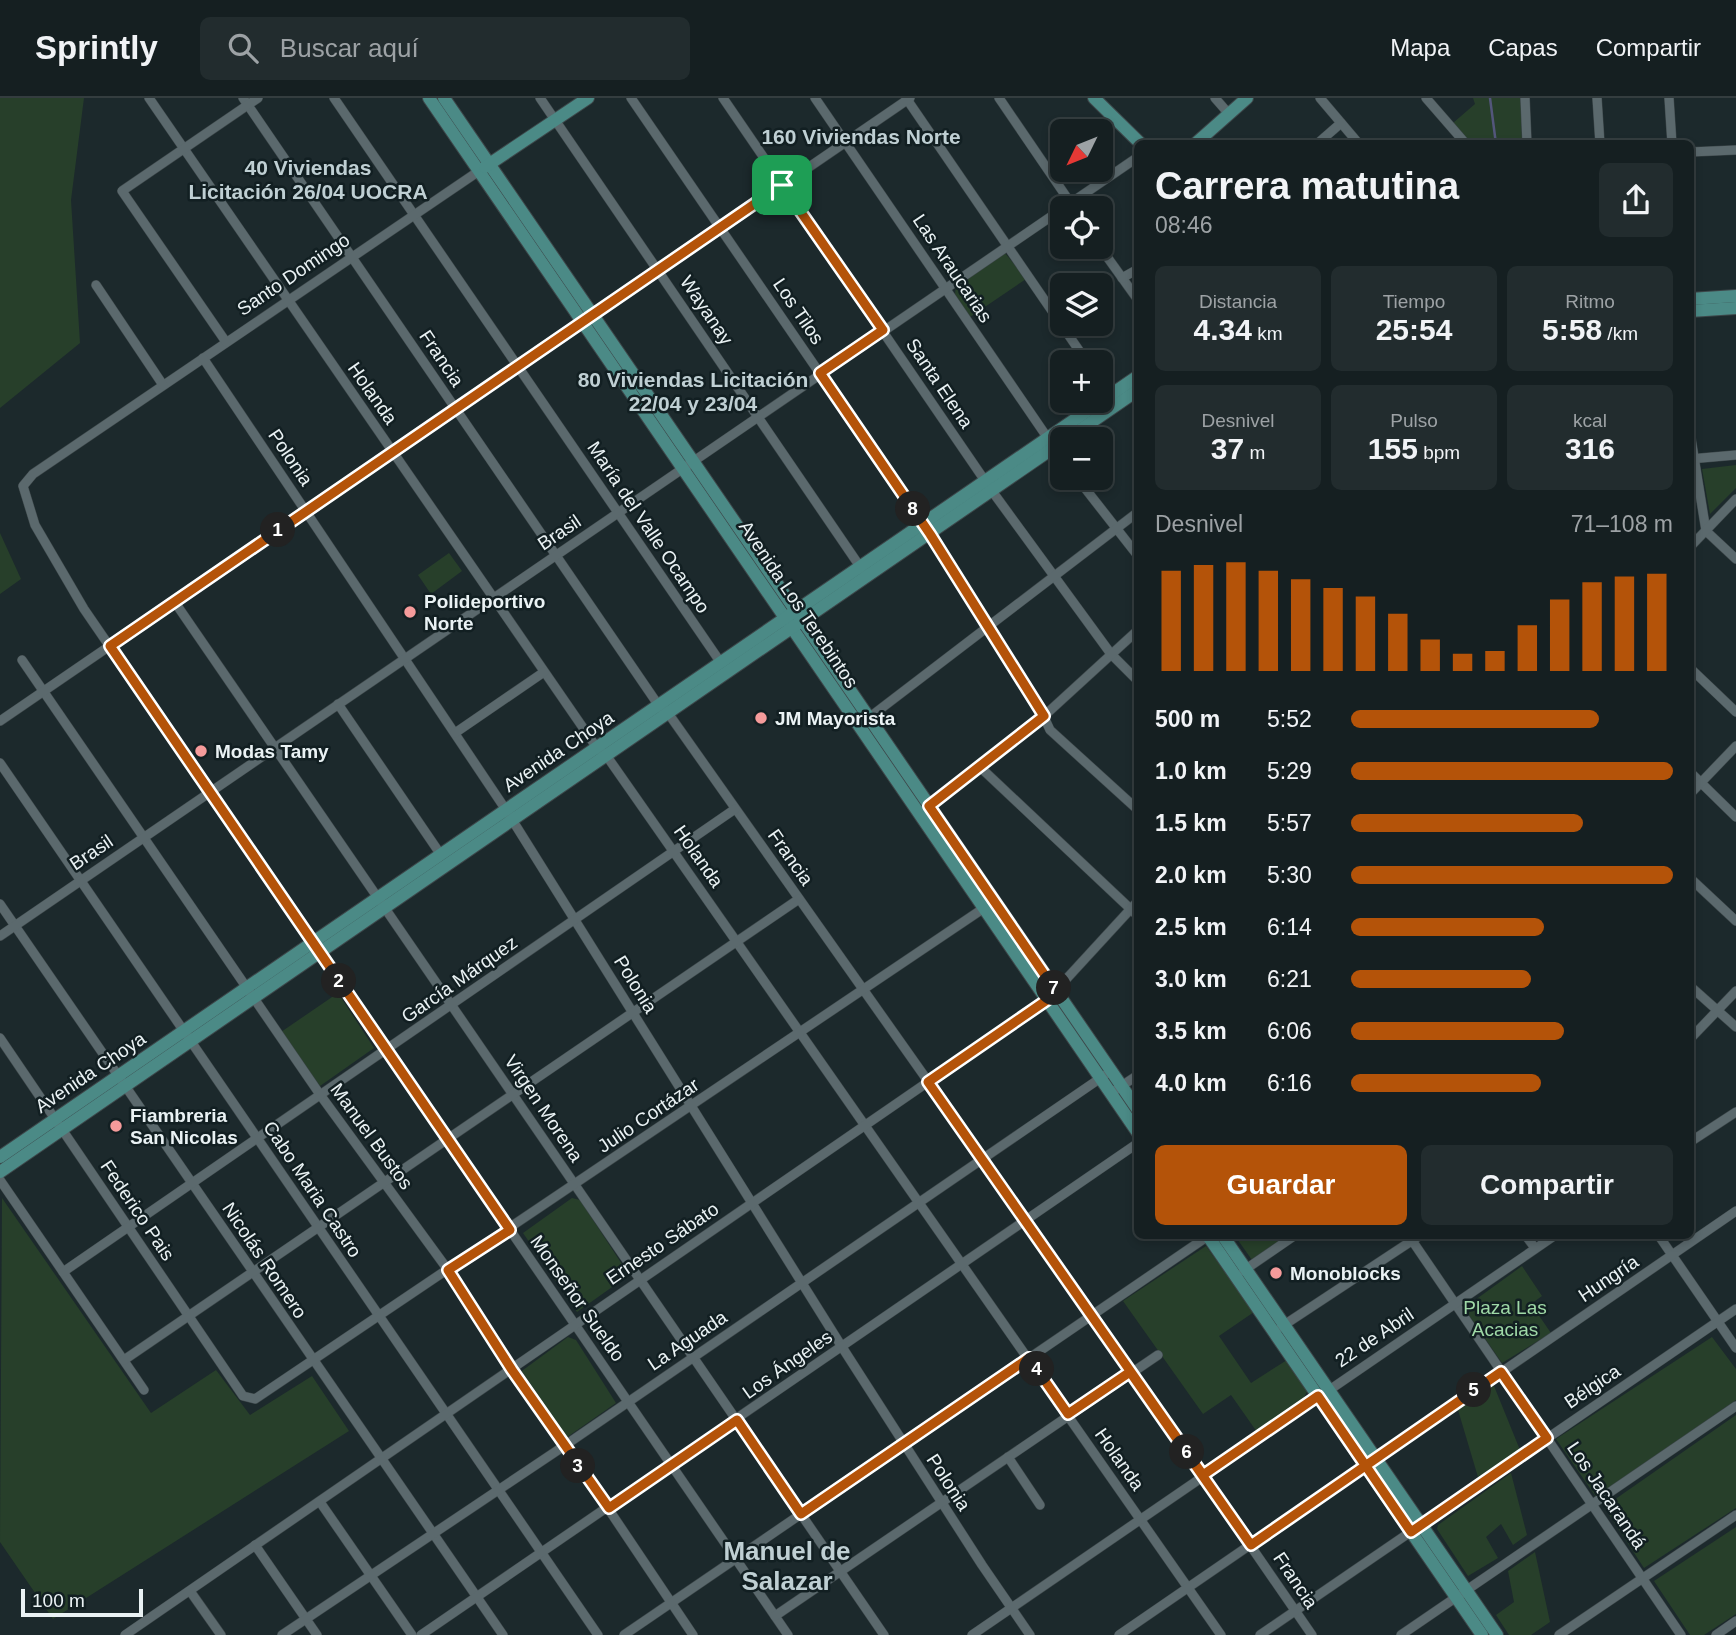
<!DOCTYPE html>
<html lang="es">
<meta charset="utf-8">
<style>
body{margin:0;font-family:Helvetica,sans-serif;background:#222c2e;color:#f1f3f6;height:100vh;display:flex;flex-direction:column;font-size:26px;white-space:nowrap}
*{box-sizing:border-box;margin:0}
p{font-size:23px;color:#9da2a5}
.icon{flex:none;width:38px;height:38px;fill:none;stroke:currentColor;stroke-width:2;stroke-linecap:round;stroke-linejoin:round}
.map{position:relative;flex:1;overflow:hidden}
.details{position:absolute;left:1134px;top:42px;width:560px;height:1099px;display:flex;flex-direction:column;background:#151f21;border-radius:10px;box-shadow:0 4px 10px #0003,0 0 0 2px #343d3f}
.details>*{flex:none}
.needle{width:46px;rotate:227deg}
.controls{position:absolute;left:1050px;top:21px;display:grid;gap:14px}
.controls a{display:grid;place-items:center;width:63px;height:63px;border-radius:10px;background:#151f21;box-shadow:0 4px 10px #0003,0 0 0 2px #343d3f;font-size:35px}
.scale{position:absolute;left:21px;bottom:18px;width:122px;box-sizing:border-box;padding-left:7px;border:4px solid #eaf2f4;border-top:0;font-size:19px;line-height:24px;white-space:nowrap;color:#eaf2f4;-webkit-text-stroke:5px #121f22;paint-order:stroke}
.pin{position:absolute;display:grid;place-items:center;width:60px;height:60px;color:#fff;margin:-30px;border-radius:14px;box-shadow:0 4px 10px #0006}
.km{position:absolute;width:35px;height:35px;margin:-18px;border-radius:50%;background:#222;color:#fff;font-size:19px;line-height:35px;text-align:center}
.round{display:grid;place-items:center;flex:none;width:74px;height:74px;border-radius:10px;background:#222c2e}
.overview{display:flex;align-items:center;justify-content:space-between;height:119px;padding:0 21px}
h1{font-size:38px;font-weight:700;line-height:52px}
.stats{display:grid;grid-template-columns:repeat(3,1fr);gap:10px;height:119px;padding:7px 21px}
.stats div{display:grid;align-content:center;border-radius:10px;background:#222c2e;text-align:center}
.stats b{font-size:30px;font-weight:700}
.stats small{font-size:19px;font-weight:400}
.stats p{font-size:19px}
.chart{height:196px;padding:14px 21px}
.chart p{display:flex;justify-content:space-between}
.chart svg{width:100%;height:126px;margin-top:7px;stroke:#b45309;stroke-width:6}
.cta{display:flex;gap:14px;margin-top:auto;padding:14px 21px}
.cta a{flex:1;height:80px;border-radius:10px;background:#b45309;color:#fff;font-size:28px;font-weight:700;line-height:80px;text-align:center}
.cta a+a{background:#222c2e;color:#f1f3f6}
ul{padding:0 21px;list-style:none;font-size:23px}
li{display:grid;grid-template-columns:112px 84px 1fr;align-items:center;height:52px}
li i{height:18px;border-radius:9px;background:#b45309}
header{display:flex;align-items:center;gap:42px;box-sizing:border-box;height:98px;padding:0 35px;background:#151f21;border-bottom:2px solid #343d3f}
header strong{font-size:33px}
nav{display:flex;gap:38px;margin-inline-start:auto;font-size:24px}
.search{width:490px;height:63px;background:#222c2e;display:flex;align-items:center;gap:18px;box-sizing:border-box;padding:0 24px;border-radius:10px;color:#9da2a5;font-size:26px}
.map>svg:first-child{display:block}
</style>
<header>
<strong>Sprintly</strong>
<div class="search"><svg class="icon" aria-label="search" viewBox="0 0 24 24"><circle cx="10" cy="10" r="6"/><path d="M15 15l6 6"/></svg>Buscar aquí</div>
<nav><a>Mapa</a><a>Capas</a><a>Compartir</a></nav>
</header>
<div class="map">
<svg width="1736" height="1537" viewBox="0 0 1736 1537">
<rect width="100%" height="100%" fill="#1c292c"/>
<!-- green -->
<g fill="#273f2a">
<polygon points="0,0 84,0 71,102 80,245 0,310"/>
<polygon points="1473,0 1521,0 1522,45 1472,45 1453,25 1475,6"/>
<polygon points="1005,155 1026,181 970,219 955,196 956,187"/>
<polygon points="1736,367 1736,390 1710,416 1702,371"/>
<polygon points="0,435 21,481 0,496"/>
<polygon points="449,455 462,473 431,496 418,477"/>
<polygon points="338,895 374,950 320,988 281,934"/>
<polygon points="2,1100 151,1315 216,1272 250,1317 312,1278 349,1333 53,1521 0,1444"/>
<polygon points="572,1100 580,1102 629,1177 577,1214 523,1135"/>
<polygon points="1235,1138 1286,1138 1252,1162"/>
<polygon points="1206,1148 1254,1214 1219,1238 1251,1285 1287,1262 1308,1292 1303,1301 1257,1334 1231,1297 1203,1316 1123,1203"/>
<polygon points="1522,1168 1542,1198 1531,1206 1551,1235 1502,1265 1464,1210"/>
<polygon points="568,1239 576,1242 616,1305 563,1342 519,1275"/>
<polygon points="1712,1239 1736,1271 1736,1302 1596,1399 1556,1341"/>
<polygon points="1494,1288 1520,1352 1478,1379 1458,1312"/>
<polygon points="1736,1317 1736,1410 1644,1470 1604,1409"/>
<polygon points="1511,1375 1527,1437 1513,1447 1501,1426 1486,1439 1498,1460 1468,1478 1437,1431 1438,1427"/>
<polygon points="1736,1429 1736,1516 1704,1537 1690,1537 1654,1483"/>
<polygon points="1535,1454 1550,1524 1531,1537 1509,1537 1496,1517 1514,1504 1508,1473"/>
</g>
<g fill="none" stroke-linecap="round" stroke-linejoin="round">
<!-- stream -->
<polyline stroke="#53567b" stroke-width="2.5" points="1490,0 1496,46"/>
<defs>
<g id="street">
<polyline points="149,0 597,650 606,657 1221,1537"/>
<polyline points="243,0 659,608 668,615 1026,1122 1312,1537"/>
<polyline points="334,0 721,565"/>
<polyline points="540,0 863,473"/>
<polyline points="631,0 930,436 1038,606 1050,632 1138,712"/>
<polyline points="723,0 992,393 1111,556 1138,583"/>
<polyline points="815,0 1062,361"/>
<polyline points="906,0 1087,264"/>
<polyline points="999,0 1074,110"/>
<polyline points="1215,0 1229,16"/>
<polyline points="1320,0 1359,46"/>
<polyline points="1426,0 1466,46"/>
<polyline points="1525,0 1527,46"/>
<polyline points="1597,0 1600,46"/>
<polyline points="1669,0 1672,46"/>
<polyline points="1317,46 1341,25"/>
<polyline points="1690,54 1736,52"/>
<polyline points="479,73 33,376 23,388 35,427 84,511 788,1537"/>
<polyline points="1100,149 1138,202"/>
<polyline points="1122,180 1138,171"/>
<polyline points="96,187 163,287"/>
<polyline points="226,244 122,93 258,0"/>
<polyline points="203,260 506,712 842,1249 982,1467 1030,1537"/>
<polyline points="1101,284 1112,300"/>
<polyline points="1690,334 1706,433 1736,461"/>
<polyline points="1690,361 1736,357"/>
<polyline points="1077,380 1138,458"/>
<polyline points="1690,449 1736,401"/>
<polyline points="174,503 884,1537"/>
<polyline points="22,562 321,998 448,1172 693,1537"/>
<polyline points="1690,570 1736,614"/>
<polyline points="338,606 441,757"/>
<polyline points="866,622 1138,414"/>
<polyline points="0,623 910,0"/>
<polyline points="455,635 544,574"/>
<polyline points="0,665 598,1537"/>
<polyline points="981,670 1138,818"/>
<polyline points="1690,674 1736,719"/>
<polyline points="1690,696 1736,648"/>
<polyline points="925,711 1044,618 1138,532"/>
<polyline points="1690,780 1736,823"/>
<polyline points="0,806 503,1537"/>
<polyline points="0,838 1138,59"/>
<polyline points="1690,888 1736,929"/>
<polyline points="0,940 243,1298 255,1301 987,808"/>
<polyline points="1690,941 1736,893"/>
<polyline points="1111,995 1138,977"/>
<polyline points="1690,1044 1736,1014"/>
<polyline points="0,1082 144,1292"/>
<polyline points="1409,1138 1681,1537"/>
<polyline points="1526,1138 1535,1150"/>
<polyline points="1659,1138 1736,1250"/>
<polyline points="1243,1173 1294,1138"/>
<polyline points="63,1174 735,711"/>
<polyline points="1281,1229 1419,1138"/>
<polyline points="124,1262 799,801"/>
<polyline points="1008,1359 1040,1407"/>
<polyline points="320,1404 412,1537"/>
<polyline points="255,1447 317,1537"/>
<polyline points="190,1493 221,1537"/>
<polyline points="775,1518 1158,1257"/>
<polyline points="125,1537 1047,902 1138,803"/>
<polyline points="282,1537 564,1348 1105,977"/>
<polyline points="421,1537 1138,1045"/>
<polyline points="624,1537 1208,1138"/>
<polyline points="972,1537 1554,1138"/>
<polyline points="1119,1537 1736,1113"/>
<polyline points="1260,1537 1736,1211"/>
<polyline points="1401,1537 1736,1308"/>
<polyline points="1559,1537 1736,1417"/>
<polyline points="1716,1537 1736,1523"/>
</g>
<g id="secondary">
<polyline points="429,0 1138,1035"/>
<polyline points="444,0 1138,1012"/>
<polyline points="1094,0 1141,46"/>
<polyline points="1195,46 1247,0"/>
<polyline points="485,69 588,0"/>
<polyline points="1690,201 1736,198"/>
<polyline points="1690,213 1736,210"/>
<polyline points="1067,341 1138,292"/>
<polyline points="0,1059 1138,278"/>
<polyline points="0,1074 1062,344"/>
<polyline points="1208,1138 1482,1537"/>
<polyline points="1223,1138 1497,1537"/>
</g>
</defs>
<!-- street casing -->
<use href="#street" stroke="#3d474a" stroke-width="10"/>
<!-- secondary casing -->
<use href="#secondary" stroke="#3d474a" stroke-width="14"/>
<!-- street -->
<use href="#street" stroke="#5b696d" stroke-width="9"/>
<!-- secondary -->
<use href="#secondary" stroke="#4b8a86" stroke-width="12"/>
</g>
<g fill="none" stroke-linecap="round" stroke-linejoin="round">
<defs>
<polyline id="route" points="782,87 110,548 510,1132 448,1172 512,1272 609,1410 737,1322 801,1416 1029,1260 1068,1316 1130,1274 1251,1447 1501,1274 1547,1340 1411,1434 1318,1298 1203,1377 928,984 1047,902 1055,892 929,708 1044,618 930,436 820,275 883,232 782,87"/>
</defs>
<!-- route casing -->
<use href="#route" stroke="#fff" stroke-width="14"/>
<!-- route -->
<use href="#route" stroke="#b45309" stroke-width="9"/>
</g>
<!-- markers -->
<g fill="#f59b9b" stroke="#121f22" stroke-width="2.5">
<circle cx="410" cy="514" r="7"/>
<circle cx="761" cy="620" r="7"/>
<circle cx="201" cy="653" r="7"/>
<circle cx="116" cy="1028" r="7"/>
<circle cx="1276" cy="1175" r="7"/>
</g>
<g text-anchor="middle" stroke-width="5" stroke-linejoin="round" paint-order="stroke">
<!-- street labels -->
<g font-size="19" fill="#eaf2f4" stroke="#121f22">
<text transform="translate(953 170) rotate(56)" y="7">Las Araucarias</text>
<text transform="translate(293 176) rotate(-34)" y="7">Santo Domingo</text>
<text transform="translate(707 212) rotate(56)" y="7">Wayanay</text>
<text transform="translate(799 213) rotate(56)" y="7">Los Tilos</text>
<text transform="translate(442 260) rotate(56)" y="7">Francia</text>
<text transform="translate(940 285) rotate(56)" y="7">Santa Elena</text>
<text transform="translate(373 295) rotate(55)" y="7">Holanda</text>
<text transform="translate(291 359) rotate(56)" y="7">Polonia</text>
<text transform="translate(649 429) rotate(56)" y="7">María del Valle Ocampo</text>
<text transform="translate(559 434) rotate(-34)" y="7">Brasil</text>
<text transform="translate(799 506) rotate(56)" y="7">Avenida Los Terebintos</text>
<text transform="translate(558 653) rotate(-34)" y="7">Avenida Choya</text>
<text transform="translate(91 754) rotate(-34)" y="7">Brasil</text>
<text transform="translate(699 758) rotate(55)" y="7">Holanda</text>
<text transform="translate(791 759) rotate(55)" y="7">Francia</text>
<text transform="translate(459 881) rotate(-35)" y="7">García Márquez</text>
<text transform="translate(636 886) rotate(58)" y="7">Polonia</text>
<text transform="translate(90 974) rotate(-34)" y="7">Avenida Choya</text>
<text transform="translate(544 1010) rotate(56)" y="7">Virgen Morena</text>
<text transform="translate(648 1017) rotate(-34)" y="7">Julio Cortázar</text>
<text transform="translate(372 1038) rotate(54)" y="7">Manuel Bustos</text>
<text transform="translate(313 1091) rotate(56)" y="7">Cabo Maria Castro</text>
<text transform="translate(138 1112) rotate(56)" y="7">Federico Pais</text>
<text transform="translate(662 1145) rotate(-34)" y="7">Ernesto Sábato</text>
<text transform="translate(265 1162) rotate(56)" y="7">Nicolás Romero</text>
<text transform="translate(1608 1180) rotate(-34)" y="7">Hungría</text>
<text transform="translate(578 1200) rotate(55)" y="7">Monseñor Sueldo</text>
<text transform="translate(1374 1239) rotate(-34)" y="7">22 de Abril</text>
<text transform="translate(687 1242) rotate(-34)" y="7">La Aguada</text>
<text transform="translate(787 1266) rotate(-35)" y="7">Los Ángeles</text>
<text transform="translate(1592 1288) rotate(-34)" y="7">Bélgica</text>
<text transform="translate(1120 1361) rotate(55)" y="7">Holanda</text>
<text transform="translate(949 1384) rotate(57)" y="7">Polonia</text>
<text transform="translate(1607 1397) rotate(56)" y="7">Los Jacarandá</text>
<text transform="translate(1296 1482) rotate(56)" y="7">Francia</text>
</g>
<!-- poi labels -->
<g font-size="19" font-weight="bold" fill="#eaf2f4" stroke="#121f22" text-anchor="start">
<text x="424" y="510">Polideportivo<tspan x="424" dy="22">Norte</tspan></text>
<text x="775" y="627">JM Mayorista</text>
<text x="215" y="660">Modas Tamy</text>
<text x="130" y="1024">Fiambreria<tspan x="130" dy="22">San Nicolas</tspan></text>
<text x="1290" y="1182">Monoblocks</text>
</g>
<!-- park labels -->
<g font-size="19" fill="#9fd9a7" stroke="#121f22">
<text x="1505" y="1216">Plaza Las<tspan x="1505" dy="22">Acacias</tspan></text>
</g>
<!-- neighbourhood labels -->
<g font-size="21" font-weight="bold" fill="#bfcfd3" stroke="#121f22">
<text x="861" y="46">160 Viviendas Norte</text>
<text x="308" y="77">40 Viviendas<tspan x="308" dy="24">Licitación 26/04 UOCRA</tspan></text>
<text x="693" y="289">80 Viviendas Licitación<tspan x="693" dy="24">22/04 y 23/04</tspan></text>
</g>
<!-- district labels -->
<g font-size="26" font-weight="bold" fill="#bfcfd3" stroke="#121f22">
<text x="787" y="1462">Manuel de<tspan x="787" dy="30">Salazar</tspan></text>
</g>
</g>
</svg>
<div class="controls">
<a><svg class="needle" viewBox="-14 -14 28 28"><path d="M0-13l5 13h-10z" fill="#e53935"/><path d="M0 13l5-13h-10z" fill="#9da2a5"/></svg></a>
<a><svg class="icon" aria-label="locate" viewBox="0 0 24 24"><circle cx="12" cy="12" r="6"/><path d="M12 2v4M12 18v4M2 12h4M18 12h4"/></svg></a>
<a><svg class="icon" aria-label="layers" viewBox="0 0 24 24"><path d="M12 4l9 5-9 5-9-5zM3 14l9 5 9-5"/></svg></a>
<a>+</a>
<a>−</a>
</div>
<div class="scale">100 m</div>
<div class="pin" style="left:782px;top:87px;background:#1e9e55"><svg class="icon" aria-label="arrive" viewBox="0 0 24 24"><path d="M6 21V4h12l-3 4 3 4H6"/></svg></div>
<b class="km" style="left:278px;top:432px">1</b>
<b class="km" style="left:339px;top:883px">2</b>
<b class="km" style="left:578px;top:1368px">3</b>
<b class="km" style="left:1037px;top:1271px">4</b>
<b class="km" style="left:1474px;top:1292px">5</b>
<b class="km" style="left:1187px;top:1354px">6</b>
<b class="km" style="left:1054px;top:890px">7</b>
<b class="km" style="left:913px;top:411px">8</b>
<section class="details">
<div class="overview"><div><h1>Carrera matutina</h1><p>08:46</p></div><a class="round"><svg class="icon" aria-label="share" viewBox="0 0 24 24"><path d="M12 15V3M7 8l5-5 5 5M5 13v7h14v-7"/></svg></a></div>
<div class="stats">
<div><p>Distancia</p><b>4.34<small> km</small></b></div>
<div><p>Tiempo</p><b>25:54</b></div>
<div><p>Ritmo</p><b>5:58<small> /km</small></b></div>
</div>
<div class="stats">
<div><p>Desnivel</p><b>37<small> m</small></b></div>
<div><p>Pulso</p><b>155<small> bpm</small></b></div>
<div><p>kcal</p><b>316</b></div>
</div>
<div class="chart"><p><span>Desnivel</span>71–108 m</p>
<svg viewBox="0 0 160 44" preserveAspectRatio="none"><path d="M5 44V9M15 44V7M25 44V6M35 44V9M45 44V12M55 44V15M65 44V18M75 44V24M85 44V33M95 44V38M105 44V37M115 44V28M125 44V19M135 44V13M145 44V11M155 44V10"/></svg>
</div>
<ul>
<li><b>500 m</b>5:52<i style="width:77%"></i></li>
<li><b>1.0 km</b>5:29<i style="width:100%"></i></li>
<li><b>1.5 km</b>5:57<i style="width:72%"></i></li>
<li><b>2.0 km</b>5:30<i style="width:100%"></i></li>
<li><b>2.5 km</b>6:14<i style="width:60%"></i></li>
<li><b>3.0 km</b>6:21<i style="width:56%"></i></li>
<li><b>3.5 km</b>6:06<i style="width:66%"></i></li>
<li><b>4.0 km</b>6:16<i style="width:59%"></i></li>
</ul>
<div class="cta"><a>Guardar</a><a>Compartir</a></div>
</section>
</div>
